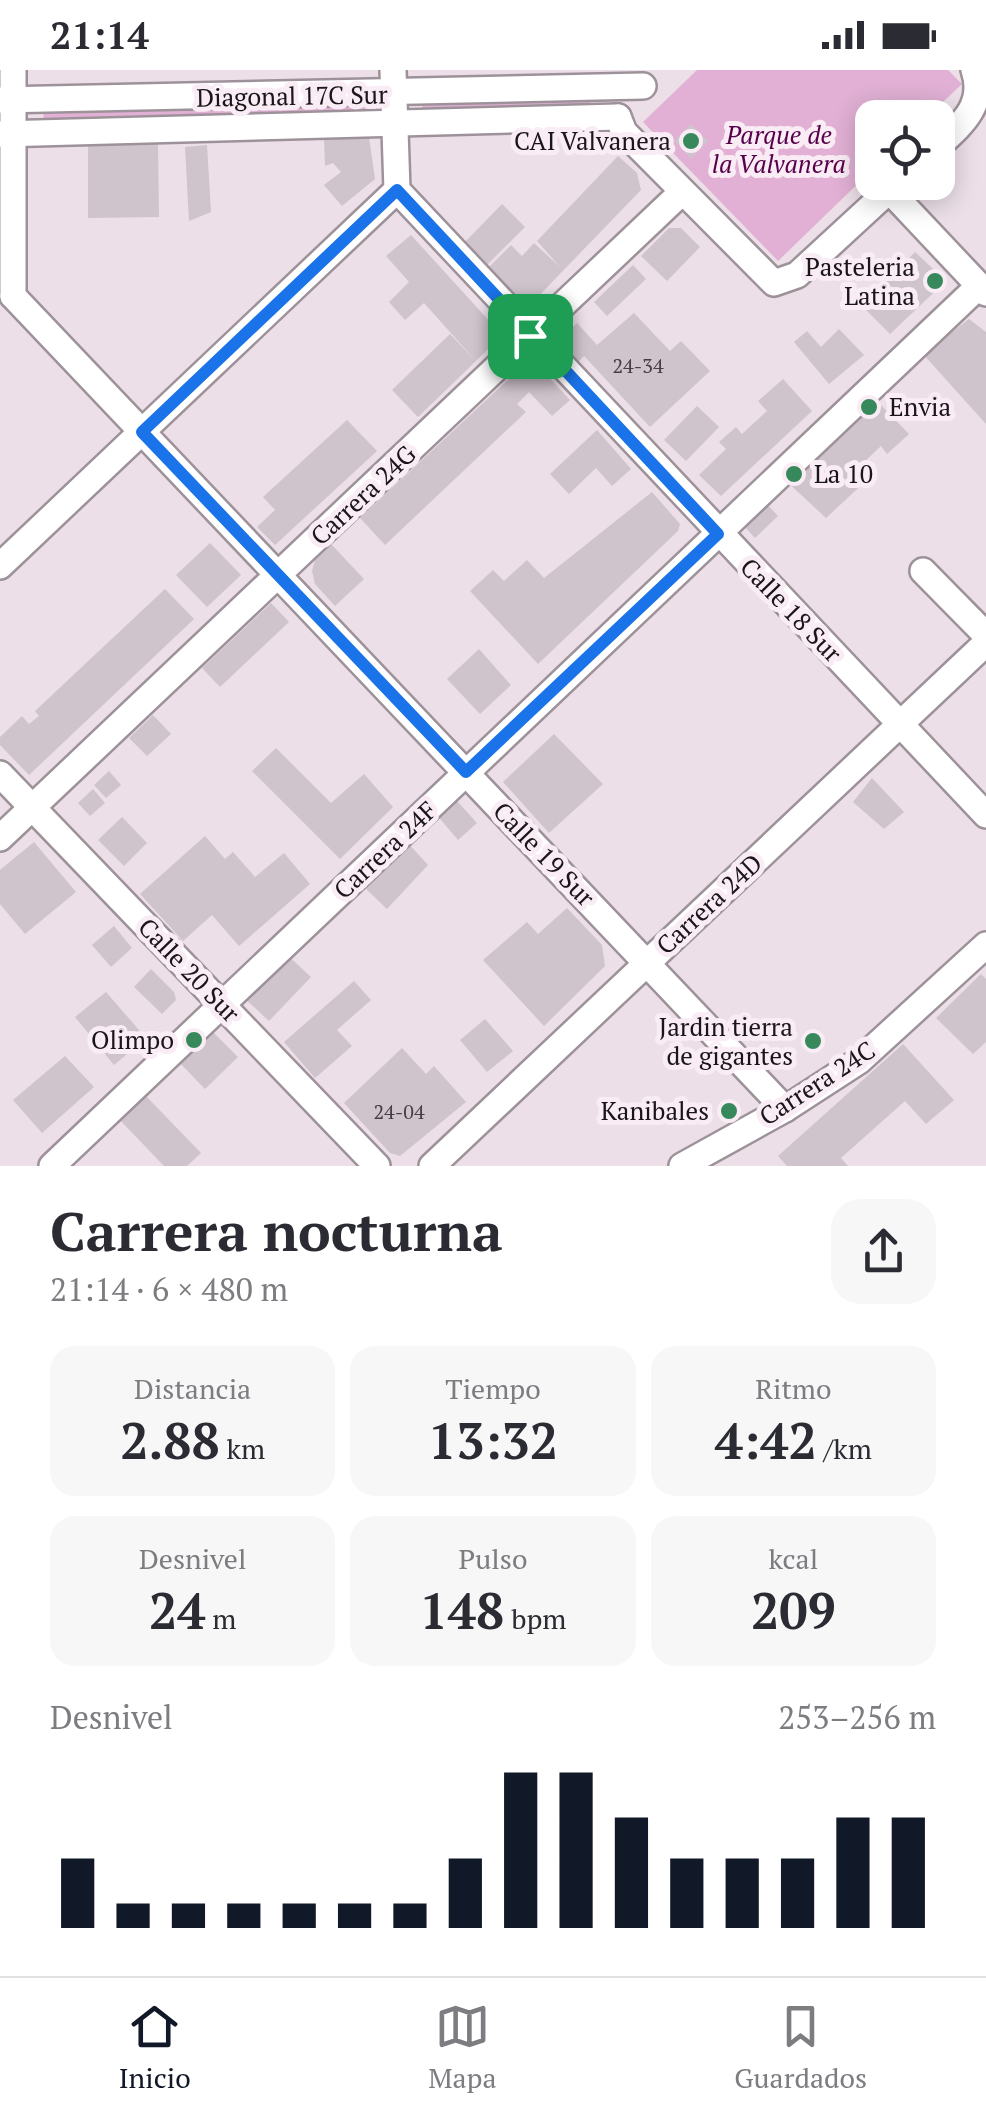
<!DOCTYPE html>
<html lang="es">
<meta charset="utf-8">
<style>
body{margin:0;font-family:"PT Serif",serif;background:#f7f7f7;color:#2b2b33;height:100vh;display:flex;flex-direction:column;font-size:38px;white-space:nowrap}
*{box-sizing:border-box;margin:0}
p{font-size:32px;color:#7c7c81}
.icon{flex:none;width:55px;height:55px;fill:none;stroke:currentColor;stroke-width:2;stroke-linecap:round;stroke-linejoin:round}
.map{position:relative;height:1096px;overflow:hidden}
.details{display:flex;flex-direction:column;background:#fff;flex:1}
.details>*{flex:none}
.buttons{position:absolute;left:855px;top:30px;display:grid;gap:20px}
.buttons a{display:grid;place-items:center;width:100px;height:100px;border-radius:20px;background:#fff;box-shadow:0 5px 25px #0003;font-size:50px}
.pin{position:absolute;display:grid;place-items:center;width:85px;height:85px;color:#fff;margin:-42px;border-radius:20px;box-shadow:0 5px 15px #0006}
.round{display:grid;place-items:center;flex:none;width:105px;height:105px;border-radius:30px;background:#f7f7f7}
.summary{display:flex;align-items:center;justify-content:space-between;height:170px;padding:0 50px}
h1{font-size:55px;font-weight:600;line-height:75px}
.figures{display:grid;grid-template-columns:repeat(3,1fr);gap:15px;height:170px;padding:10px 50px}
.figures div{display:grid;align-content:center;border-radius:25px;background:#f7f7f7;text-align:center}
.figures b{font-size:50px;font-weight:600}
.figures small{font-size:28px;font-weight:400}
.figures p{font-size:28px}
.chart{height:280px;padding:20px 50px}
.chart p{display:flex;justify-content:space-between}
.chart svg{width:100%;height:180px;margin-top:10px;stroke:#111827;stroke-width:6}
.status{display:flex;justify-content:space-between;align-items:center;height:70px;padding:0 50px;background:#fff;direction:ltr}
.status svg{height:28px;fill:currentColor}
.dock{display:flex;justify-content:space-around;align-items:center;height:140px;border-top:2px solid #e1e1e2;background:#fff;font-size:28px;color:#7c7c81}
.dock a{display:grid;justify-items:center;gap:5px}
.dock .current{color:#111827}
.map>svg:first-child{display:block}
</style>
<div class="status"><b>21:14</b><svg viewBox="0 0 49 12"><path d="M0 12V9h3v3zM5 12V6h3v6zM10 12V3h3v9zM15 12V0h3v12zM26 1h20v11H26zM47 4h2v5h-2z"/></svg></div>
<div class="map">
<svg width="986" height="1096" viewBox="0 0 986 1096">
<rect width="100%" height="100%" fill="#ecdfe8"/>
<!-- green -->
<g fill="#e1b0d4">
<polygon points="697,0 948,0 962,14 927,47 872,48 872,100 778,191 643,52"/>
<polygon points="590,23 590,41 423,46 422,29"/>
<polygon points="365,28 366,49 44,55 43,34"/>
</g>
<!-- building -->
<g fill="#cfc3cc">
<polygon points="691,54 708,71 691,89 674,71"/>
<polygon points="369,67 375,109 342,136 324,115 341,102 333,93 325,96 324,68"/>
<polygon points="158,73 159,147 88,148 88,74"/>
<polygon points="207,75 211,142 189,151 185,77"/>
<polygon points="618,86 637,103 641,120 528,237 488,198 511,175 522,186 534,173 560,197 537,171"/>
<polygon points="502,134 525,157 487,195 465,172"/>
<polygon points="669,158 681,158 700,177 667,211 641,186"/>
<polygon points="411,165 502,265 476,291 424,233 405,250 389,232 409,212 386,186"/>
<polygon points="915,182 946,211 890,264 862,236"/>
<polygon points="633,195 646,209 607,246 594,232"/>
<polygon points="634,243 670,281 681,271 710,301 650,357 584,286 577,293 557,272 577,253 597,275"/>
<polygon points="969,249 986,262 986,354 923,284"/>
<polygon points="839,259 864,285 829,314 794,272 807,261 821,277"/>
<polygon points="450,264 476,291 418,347 392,320"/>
<polygon points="531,288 570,330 552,346 529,322 517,334 526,342 385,475 360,448"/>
<polygon points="783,309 812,341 721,426 699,405 726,379 719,372 736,357 742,364 767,341 758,331"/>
<polygon points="871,325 909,364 887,384 881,376 859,397 869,408 826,448 783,408"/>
<polygon points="697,336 719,357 686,391 664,370"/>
<polygon points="347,350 377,381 275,475 257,457 275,440 263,427"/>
<polygon points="597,360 631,399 612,416 596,398 569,424 550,404"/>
<polygon points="652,422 680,454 678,461 538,594 470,521 493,500 504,511 527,490 544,508"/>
<polygon points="764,431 778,446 755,468 741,453"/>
<polygon points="210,473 241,505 207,537 176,505"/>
<polygon points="331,474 364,509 335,536 315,514 312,501 315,490"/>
<polygon points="165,519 194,549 29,705 0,675 0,667 22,646 29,654 39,646 35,641"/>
<polygon points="271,533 289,552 220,617 202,598"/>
<polygon points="479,579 511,615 480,644 447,609"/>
<polygon points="153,645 171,664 147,686 129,668"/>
<polygon points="554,664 603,714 549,763 503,712"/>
<polygon points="276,678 331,733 364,704 393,737 340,789 252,701"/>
<polygon points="109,701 121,715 106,728 94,715"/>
<polygon points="872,708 904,742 884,759 853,732"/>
<polygon points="93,719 105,733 90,746 78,733"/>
<polygon points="451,731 458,732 477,753 458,770 436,744"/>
<polygon points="122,747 147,773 124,796 98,770"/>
<polygon points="205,766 225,789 233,782 255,807 284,783 310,814 239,876 212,845 183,871 140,824"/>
<polygon points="406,771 428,795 387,839 362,815"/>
<polygon points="34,772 76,822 25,864 0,834 0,800"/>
<polygon points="567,838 602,875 605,896 544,956 483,890 527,852 538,864"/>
<polygon points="114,856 132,878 111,897 92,875"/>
<polygon points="283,881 311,907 269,951 241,925"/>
<polygon points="151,899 174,922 176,930 162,944 134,917"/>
<polygon points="981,904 986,909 986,972 973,984 936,948"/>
<polygon points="354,911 371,930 337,960 352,976 315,1008 284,972"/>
<polygon points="106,922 146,968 114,995 75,947"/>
<polygon points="485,949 513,981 487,1002 460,970"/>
<polygon points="208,957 238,987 205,1019 176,989"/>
<polygon points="903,974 954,1030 926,1054 905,1031 841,1088 848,1096 787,1096 778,1086"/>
<polygon points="402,978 426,1004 434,996 466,1032 400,1086 390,1083 344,1033"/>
<polygon points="65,986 94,1017 42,1063 13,1030"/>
<polygon points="143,1023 201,1083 187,1096 164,1096 118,1048"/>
</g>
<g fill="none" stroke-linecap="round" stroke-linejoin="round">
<defs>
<g id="minor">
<polyline points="393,0 397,120 986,745"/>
<polyline points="0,30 643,16"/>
<polyline points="618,47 624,62 774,213 797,205 898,112"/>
<polyline points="0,64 618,47"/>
<path d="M 938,76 C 961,55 986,35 974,0"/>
<polyline points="889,120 986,223"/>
<polyline points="13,226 785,1039"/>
<polyline points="13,226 13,0"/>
<polyline points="0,496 397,120"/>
<polyline points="923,501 986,565"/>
<polyline points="0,704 377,1096"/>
<polyline points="0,768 682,122"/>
<polyline points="52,1096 979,216"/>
<polyline points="432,1096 986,573"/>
<polyline points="682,1096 785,1039 859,991 986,875"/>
</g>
</defs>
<!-- minor casing -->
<use href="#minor" stroke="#9e929a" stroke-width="30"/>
<!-- minor -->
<use href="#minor" stroke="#fff" stroke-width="25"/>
</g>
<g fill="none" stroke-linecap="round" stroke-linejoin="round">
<defs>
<polygon id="route" points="397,120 718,464 466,702 142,362"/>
</defs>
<!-- route casing -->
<use href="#route" stroke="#fff" stroke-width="20"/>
<!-- route -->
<use href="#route" stroke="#1a73e8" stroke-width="12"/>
</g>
<!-- markers -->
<g fill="#37895b" stroke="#f9ecf5" stroke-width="4">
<circle cx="691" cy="71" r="10"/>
<circle cx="935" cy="211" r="10"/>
<circle cx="869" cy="337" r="10"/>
<circle cx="794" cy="404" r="10"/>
<circle cx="194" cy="970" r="10"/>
<circle cx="813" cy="971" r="10"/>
<circle cx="729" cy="1041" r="10"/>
</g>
<g text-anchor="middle" stroke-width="10" stroke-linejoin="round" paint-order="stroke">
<!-- number labels -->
<g font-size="20" fill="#464045">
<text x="638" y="303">24-34</text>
<text x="399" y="1049">24-04</text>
</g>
<!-- street labels -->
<g font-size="25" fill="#191518" stroke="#f9ecf5">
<text transform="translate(292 26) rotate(-1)" y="9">Diagonal 17C Sur</text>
<text transform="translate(363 425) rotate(-43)" y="9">Carrera 24G</text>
<text transform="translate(791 540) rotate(46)" y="9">Calle 18 Sur</text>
<text transform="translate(385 780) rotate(-43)" y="9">Carrera 24F</text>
<text transform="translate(544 784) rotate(46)" y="9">Calle 19 Sur</text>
<text transform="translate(709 834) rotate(-43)" y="9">Carrera 24D</text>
<text transform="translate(189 900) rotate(46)" y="9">Calle 20 Sur</text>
<text transform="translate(817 1013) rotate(-33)" y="9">Carrera 24C</text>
</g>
<!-- park labels -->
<g font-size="25" font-style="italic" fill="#57014b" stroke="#f9ecf5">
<text x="779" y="74">Parque de<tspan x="779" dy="29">la Valvanera</tspan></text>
</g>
<!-- poi labels -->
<g font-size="25" fill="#191518" stroke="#f9ecf5" text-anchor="end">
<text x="671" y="80">CAI Valvanera</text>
<text x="915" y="206">Pasteleria<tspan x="915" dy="29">Latina</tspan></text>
<text x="889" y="346" text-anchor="start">Envia</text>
<text x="814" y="413" text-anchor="start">La 10</text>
<text x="793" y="966">Jardin tierra<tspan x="793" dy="29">de gigantes</tspan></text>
<text x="174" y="979">Olimpo</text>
<text x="709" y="1050">Kanibales</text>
</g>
</g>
</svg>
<div class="buttons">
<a><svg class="icon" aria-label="locate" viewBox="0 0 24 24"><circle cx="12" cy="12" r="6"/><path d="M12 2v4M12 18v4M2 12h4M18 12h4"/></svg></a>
</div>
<div class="pin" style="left:530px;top:266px;background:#1e9e55"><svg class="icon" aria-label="arrive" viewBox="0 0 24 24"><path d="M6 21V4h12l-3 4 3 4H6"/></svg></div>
</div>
<section class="details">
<div class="summary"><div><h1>Carrera nocturna</h1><p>21:14 · 6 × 480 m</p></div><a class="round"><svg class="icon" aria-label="share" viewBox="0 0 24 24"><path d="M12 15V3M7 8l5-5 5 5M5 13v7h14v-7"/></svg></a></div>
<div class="figures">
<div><p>Distancia</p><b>2.88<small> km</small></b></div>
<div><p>Tiempo</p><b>13:32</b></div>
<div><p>Ritmo</p><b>4:42<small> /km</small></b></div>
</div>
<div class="figures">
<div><p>Desnivel</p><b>24<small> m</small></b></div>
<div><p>Pulso</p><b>148<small> bpm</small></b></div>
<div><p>kcal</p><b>209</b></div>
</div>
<div class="chart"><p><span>Desnivel</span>253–256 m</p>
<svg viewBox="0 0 160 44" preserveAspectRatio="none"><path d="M5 44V27M15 44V38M25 44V38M35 44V38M45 44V38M55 44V38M65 44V38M75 44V27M85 44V6M95 44V6M105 44V17M115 44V27M125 44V27M135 44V27M145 44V17M155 44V17"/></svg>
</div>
</section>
<nav class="dock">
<a class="current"><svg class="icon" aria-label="home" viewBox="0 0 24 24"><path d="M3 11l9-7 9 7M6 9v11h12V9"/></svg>Inicio</a>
<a><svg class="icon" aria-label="map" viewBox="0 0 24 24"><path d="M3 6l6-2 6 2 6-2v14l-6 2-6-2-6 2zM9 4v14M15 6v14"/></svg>Mapa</a>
<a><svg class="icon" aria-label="saved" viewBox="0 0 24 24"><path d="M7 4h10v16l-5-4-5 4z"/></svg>Guardados</a>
</nav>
